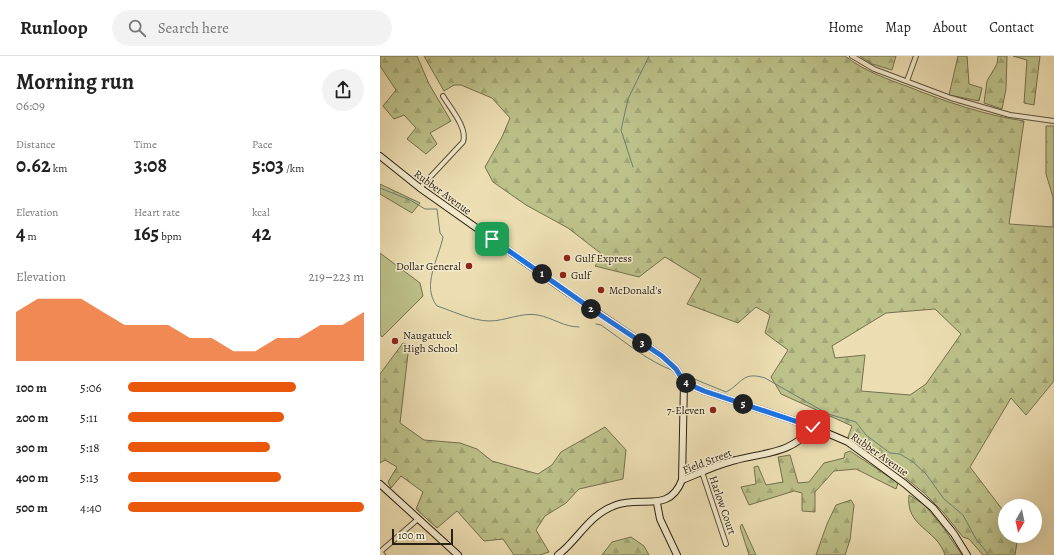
<!DOCTYPE html>
<meta charset="utf-8">
<style>
body{margin:0;font-family:Alegreya,serif;background:#f2f2f2;color:#222;height:100vh;display:flex;flex-direction:column;font-size:15px;white-space:nowrap}
*{box-sizing:border-box;margin:0}
p{font-size:13px;color:#767676}
.icon{flex:none;width:22px;height:22px;fill:none;stroke:currentColor;stroke-width:2;stroke-linecap:round;stroke-linejoin:round}
.map{position:relative;flex:1;overflow:hidden}
.sheet{display:flex;flex-direction:column;background:#fff;width:380px}
.sheet>*{flex:none}
.needle{width:26px;rotate:189deg}
.controls{position:absolute;left:618px;top:443px;display:grid;gap:8px}
.controls a{display:grid;place-items:center;width:44px;height:44px;border-radius:50%;background:#fff;box-shadow:0 4px 16px #0002;font-size:20px}
.scale{position:absolute;left:12px;bottom:10px;width:61px;box-sizing:border-box;padding-left:4px;border:2px solid #2b2113;border-top:0;font-size:11px;line-height:14px;white-space:nowrap;color:#2b2113;-webkit-text-stroke:3px #f3eacd;paint-order:stroke}
.pin{position:absolute;display:grid;place-items:center;width:34px;height:34px;color:#fff;margin:-17px;border-radius:8px;box-shadow:0 2px 6px #0006}
.km{position:absolute;width:20px;height:20px;margin:-10px;border-radius:50%;background:#222;color:#fff;font-size:11px;line-height:20px;text-align:center}
.round{display:grid;place-items:center;flex:none;width:42px;height:42px;border-radius:21px;background:#f2f2f2}
.overview{display:flex;align-items:center;justify-content:space-between;height:68px;padding:0 16px}
h1{font-size:22px;font-weight:700;line-height:30px}
.metrics{display:grid;grid-template-columns:repeat(3,1fr);gap:6px;height:68px;padding:4px 16px}
.metrics div{display:grid;align-content:center}
.metrics b{font-size:20px;font-weight:700}
.metrics small{font-size:11px;font-weight:400}
.metrics p{font-size:11px}
.chart{height:112px;padding:8px 16px}
.chart p{display:flex;justify-content:space-between}
.chart svg{width:100%;height:72px;margin-top:4px;fill:#ea580c;opacity:.7}
ul{padding:0 16px;list-style:none;font-size:13px}
li{display:grid;grid-template-columns:64px 48px 1fr;align-items:center;height:30px}
li i{height:10px;border-radius:5px;background:#ea580c}
header{display:flex;align-items:center;gap:24px;box-sizing:border-box;height:56px;padding:0 20px;background:#fff;border-bottom:1px solid #e0e0e0}
header strong{font-size:19px}
nav{display:flex;gap:22px;margin-inline-start:auto;font-size:14px}
.search{width:280px;height:36px;background:#f2f2f2;display:flex;align-items:center;gap:10px;box-sizing:border-box;padding:0 14px;border-radius:22px;color:#767676;font-size:15px}
main{display:flex;flex:1;min-height:0}
.map>svg:first-child{display:block}
</style>
<header>
<strong>Runloop</strong>
<div class="search"><svg class="icon" aria-label="search" viewBox="0 0 24 24"><circle cx="10" cy="10" r="6"/><path d="M15 15l6 6"/></svg>Search here</div>
<nav><a>Home</a><a>Map</a><a>About</a><a>Contact</a></nav>
</header>
<main>
<section class="sheet">
<div class="overview"><div><h1>Morning run</h1><p>06:09</p></div><a class="round"><svg class="icon" aria-label="share" viewBox="0 0 24 24"><path d="M12 15V3M7 8l5-5 5 5M5 13v7h14v-7"/></svg></a></div>
<div class="metrics">
<div><p>Distance</p><b>0.62<small> km</small></b></div>
<div><p>Time</p><b>3:08</b></div>
<div><p>Pace</p><b>5:03<small> /km</small></b></div>
</div>
<div class="metrics">
<div><p>Elevation</p><b>4<small> m</small></b></div>
<div><p>Heart rate</p><b>165<small> bpm</small></b></div>
<div><p>kcal</p><b>42</b></div>
</div>
<div class="chart"><p><span>Elevation</span>219–223 m</p>
<svg viewBox="0 0 160 44" preserveAspectRatio="none"><path d="M0 44V14L10 6L20 6L30 6L40 14L50 22L60 22L70 22L80 30L90 30L100 38L110 38L120 30L130 30L140 22L150 22L160 14V44z"/></svg>
</div>
<ul>
<li><b>100 m</b>5:06<i style="width:71%"></i></li>
<li><b>200 m</b>5:11<i style="width:66%"></i></li>
<li><b>300 m</b>5:18<i style="width:60%"></i></li>
<li><b>400 m</b>5:13<i style="width:65%"></i></li>
<li><b>500 m</b>4:40<i style="width:100%"></i></li>
</ul>
</section>
<div class="map">
<svg width="674" height="499" viewBox="0 0 674 499">
<defs>
<pattern id="forest-firs" width="22" height="20" patternUnits="userSpaceOnUse"><rect width="22" height="20" fill="#bcc089"/><path d="M5 1l3.5 6h-7zM16 11l3.5 6h-7z" fill="#a2a575"/></pattern>
</defs>
<rect width="100%" height="100%" fill="#ecdeb2"/>
<filter id="stains"><feTurbulence type="fractalNoise" baseFrequency=".005" numOctaves="4"/><feColorMatrix values="0 0 0 0 .2 0 0 0 0 .09 0 0 0 0 .02 0 0 0 .5 -.17"/></filter>
<radialGradient id="worn" r=".72"><stop offset=".6" stop-color="#630" stop-opacity="0"/><stop offset="1" stop-color="#630" stop-opacity=".3"/></radialGradient>
<!-- forest -->
<g fill="url(#forest-firs)" stroke="#74704e" fill-rule="evenodd">
<polygon points="0,0 37,0 49,28 71,65 50,77 57,88 46,98 27,83 36,72 24,59 14,63 3,50 16,34 0,10"/>
<path d="M 44,0 L 465,0 C 484,15 507,23 529,31 C 566,46 605,59 644,65 L 629,168 L 673,171 L 673,141 L 666,118 L 666,70 L 674,70 L 674,325 L 646,359 L 631,342 L 590,411 L 625,457 L 625,480 L 638,480 L 635,499 L 603,499 L 589,483 L 583,481 L 563,456 L 544,437 L 512,411 L 468,381 L 472,370 L 401,338 L 391,321 L 408,294 L 385,277 L 390,259 L 376,251 L 358,267 L 307,248 L 321,223 L 285,201 L 259,221 L 215,210 L 223,199 L 188,172 L 146,149 L 113,126 L 105,111 L 122,81 L 130,62 L 112,42 L 81,29 L 74,29 L 64,35 ZM 555,253 L 581,278 L 546,328 L 530,339 L 481,335 L 485,299 L 455,302 L 452,290 L 506,257 Z"/>
<polygon points="480,0 516,0 512,14 492,8"/>
<polygon points="578,0 587,0 589,28 602,32 599,45 569,39"/>
<polygon points="618,0 627,0 626,33 622,53 604,47 607,25 617,8"/>
<polygon points="633,0 660,0 654,49 644,47 647,4"/>
<polygon points="0,128 2,129 40,147 32,157 0,138"/>
<polygon points="23,287 29,289 20,367 44,384 80,387 97,393 112,405 158,418 172,409 181,396 225,371 246,394 243,423 199,433 186,447 165,460 156,474 169,496 160,499 134,499 123,483 104,485 77,455 57,472 36,453 43,436 21,420 11,432 8,426 17,411 5,404 0,407 0,318"/>
<polygon points="470,395 518,427 516,433 476,413 454,415 435,436 435,456 422,455 422,437 414,435 369,449 361,431 376,428 374,411 378,410 386,429 403,426 398,401 410,399 418,427 429,426 444,407 464,402 465,397"/>
<path d="M 529,439 L 545,449 L 565,474 L 582,499 L 565,499 C 557,473 525,471 529,439 Z"/>
<polygon points="471,444 474,449 470,484 465,499 436,499 447,468 456,449"/>
<polygon points="362,468 376,499 369,499 360,471"/>
<polygon points="251,481 264,490 269,499 222,499 232,486"/>
</g>
<!-- garden -->
<polygon fill="#bcc089" stroke="#74704e" points="0,197 40,227 43,240 2,281 0,278"/>
<g fill="none" stroke-linecap="round" stroke-linejoin="round">
<!-- stream -->
<g stroke="#6d7e70" stroke-width="1">
<polyline points="253,111 241,74 248,43 269,0"/>
<path d="M 0,132 L 30,144 L 45,153 L 57,153 L 60,177 L 63,181 C 59,202 41,230 57,250 C 73,255 92,265 110,265 C 125,265 142,256 158,259 C 173,262 184,271 199,271"/>
<path d="M 216,268 L 221,269 C 244,285 267,305 294,315"/>
<path d="M 302,318 L 346,336 C 363,327 362,315 385,322 L 448,358 L 476,366 L 486,379 L 510,397 L 520,398 L 533,406 L 546,418 L 564,443 L 583,459 L 596,483 L 609,499"/>
</g>
<defs>
<g id="street">
<polyline points="472,0 494,13 571,42 630,59 674,65"/>
<polyline points="527,25 536,0"/>
<path d="M 40,132 L 83,86 C 88,72 70,52 63,40"/>
<polyline points="322,416 346,488"/>
<polyline points="3,499 0,496 38,463"/>
</g>
<g id="secondary">
<path d="M 0,100 L 40,132 L 187,236 L 282,300 L 296,313 L 304,326 L 302,424 C 289,458 262,439 236,449 C 208,459 199,483 178,499"/>
<polyline points="304,326 324,335 433,371 468,386 525,428 553,452 574,478 587,499"/>
<path d="M 302,424 C 320,417 338,408 356,404 C 387,396 411,398 433,371"/>
<polyline points="0,428 78,499"/>
<polyline points="277,447 280,463 297,499"/>
</g>
</defs>
<!-- street casing -->
<use href="#street" stroke="#5b503b" stroke-width="6"/>
<!-- secondary casing -->
<use href="#secondary" stroke="#2b2113" stroke-width="8"/>
<!-- street -->
<use href="#street" stroke="#f3eacd" stroke-width="4"/>
<!-- secondary -->
<use href="#secondary" stroke="#f3eacd" stroke-width="6"/>
</g>
<g fill="none" stroke-linecap="round" stroke-linejoin="round">
<defs>
<polyline id="route" points="112,183 216,256 282,300 296,313 304,326 324,335 433,371"/>
</defs>
<!-- route casing -->
<use href="#route" stroke="#fff" stroke-width="8"/>
<!-- route -->
<use href="#route" stroke="#1a73e8" stroke-width="5"/>
</g>
<!-- markers -->
<g fill="#8f2418" stroke="#f3eacd" stroke-width="1.5">
<circle cx="187" cy="202" r="4"/>
<circle cx="89" cy="210" r="4"/>
<circle cx="183" cy="219" r="4"/>
<circle cx="221" cy="234" r="4"/>
<circle cx="15" cy="285" r="4"/>
<circle cx="333" cy="354" r="4"/>
</g>
<g text-anchor="middle" stroke-width="3" stroke-linejoin="round" paint-order="stroke">
<!-- street labels -->
<g font-size="11" fill="#2b2113" stroke="#f3eacd">
<text transform="translate(63 136) rotate(36)" y="4">Rubber Avenue</text>
<text transform="translate(500 398) rotate(35)" y="4">Rubber Avenue</text>
<text transform="translate(327 405) rotate(-21)" y="4">Field Street</text>
<text transform="translate(343 449) rotate(71)" y="4">Harlow Court</text>
</g>
<!-- poi labels -->
<g font-size="11" fill="#2b2113" stroke="#f3eacd" text-anchor="start">
<text x="195" y="206">Gulf Express</text>
<text x="81" y="214" text-anchor="end">Dollar General</text>
<text x="191" y="223">Gulf</text>
<text x="229" y="238">McDonald's</text>
<text x="23" y="283">Naugatuck<tspan x="23" dy="13">High School</tspan></text>
<text x="325" y="358" text-anchor="end">7-Eleven</text>
</g>
</g>
<rect width="100%" height="100%" filter="url(#stains)"/>
<rect width="100%" height="100%" fill="url(#worn)"/>
</svg>
<div class="controls">
<a><svg class="needle" viewBox="-14 -14 28 28"><path d="M0-13l5 13h-10z" fill="#e53935"/><path d="M0 13l5-13h-10z" fill="#767676"/></svg></a>
</div>
<div class="scale">100 m</div>
<div class="pin" style="left:112px;top:183px;background:#1e9e55"><svg class="icon" aria-label="arrive" viewBox="0 0 24 24"><path d="M6 21V4h12l-3 4 3 4H6"/></svg></div>
<div class="pin" style="left:433px;top:371px;background:#d93025"><svg class="icon" aria-label="check" viewBox="0 0 24 24"><path d="M5 12l5 5 9-10"/></svg></div>
<b class="km" style="left:162px;top:218px">1</b>
<b class="km" style="left:211px;top:253px">2</b>
<b class="km" style="left:262px;top:287px">3</b>
<b class="km" style="left:306px;top:327px">4</b>
<b class="km" style="left:363px;top:348px">5</b>
</div>
</main>
